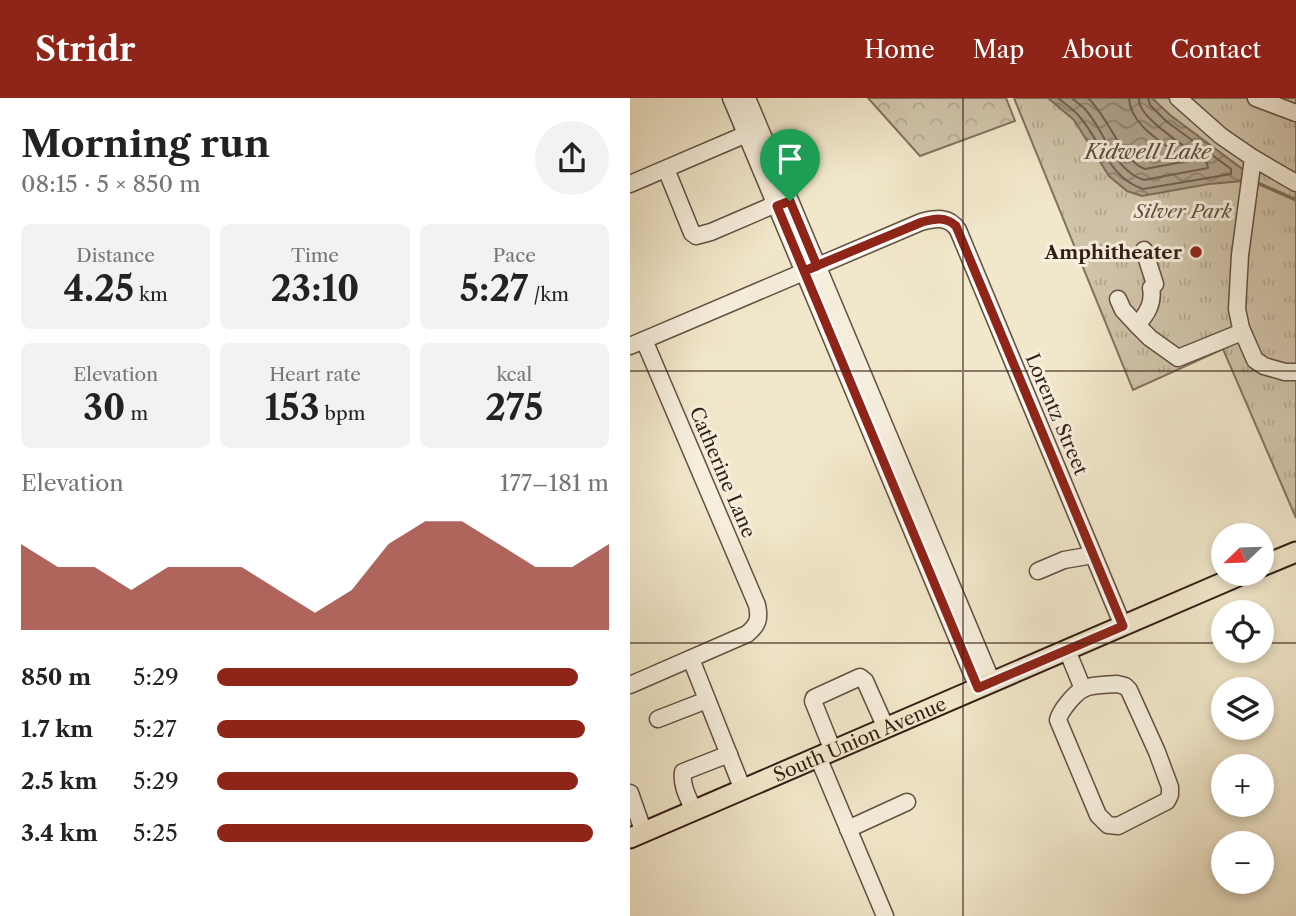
<!DOCTYPE html>
<meta charset="utf-8">
<style>
body{margin:0;font-family:"Libre Caslon Text",serif;background:#f2f2f2;color:#222;height:100vh;display:flex;flex-direction:column;font-size:26px;white-space:nowrap}
*{box-sizing:border-box;margin:0}
p{font-size:23px;color:#767676}
.icon{flex:none;width:38px;height:38px;fill:none;stroke:currentColor;stroke-width:2;stroke-linecap:round;stroke-linejoin:round}
.map{position:relative;flex:1;overflow:hidden}
.drawer{display:flex;flex-direction:column;background:#fff;width:630px}
.drawer>*{flex:none}
.needle{width:46px;rotate:247deg}
.tools{position:absolute;left:581px;top:425px;display:grid;gap:14px}
.tools a{display:grid;place-items:center;width:63px;height:63px;border-radius:50%;background:#fff;box-shadow:0 4px 10px #0003;font-size:35px}
.pin{position:absolute;display:grid;place-items:center;width:60px;height:60px;color:#fff;margin:-72px -30px;border-radius:50% 50% 50% 0;rotate:-45deg;box-shadow:0 0 7px #0007}
.pin .icon{rotate:45deg}
.round{display:grid;place-items:center;flex:none;width:74px;height:74px;border-radius:37px;background:#f2f2f2}
.head{display:flex;align-items:center;justify-content:space-between;height:119px;padding:0 21px}
h1{font-size:38px;font-weight:800;line-height:52px}
.figures{display:grid;grid-template-columns:repeat(3,1fr);gap:10px;height:119px;padding:7px 21px}
.figures div{display:grid;align-content:center;border-radius:10px;background:#f2f2f2;text-align:center}
.figures b{font-size:35px;font-weight:800}
.figures small{font-size:19px;font-weight:400}
.figures p{font-size:19px}
.chart{height:196px;padding:14px 21px}
.chart p{display:flex;justify-content:space-between}
.chart svg{width:100%;height:126px;margin-top:7px;fill:#8f2418;opacity:.7}
ul{padding:0 21px;list-style:none;font-size:23px}
li{display:grid;grid-template-columns:112px 84px 1fr;align-items:center;height:52px}
li i{height:18px;border-radius:9px;background:#8f2418}
header{display:flex;align-items:center;gap:42px;box-sizing:border-box;height:98px;padding:0 35px;background:#8f2418;color:#fff}
header strong{font-size:33px}
nav{display:flex;gap:38px;margin-inline-start:auto;font-size:24px}
main{display:flex;flex:1;min-height:0}
.map>svg:first-child{display:block}
</style>
<header>
<strong>Stridr</strong>
<nav><a>Home</a><a>Map</a><a>About</a><a>Contact</a></nav>
</header>
<main>
<section class="drawer">
<div class="head"><div><h1>Morning run</h1><p>08:15 · 5 × 850 m</p></div><a class="round"><svg class="icon" aria-label="share" viewBox="0 0 24 24"><path d="M12 15V3M7 8l5-5 5 5M5 13v7h14v-7"/></svg></a></div>
<div class="figures">
<div><p>Distance</p><b>4.25<small> km</small></b></div>
<div><p>Time</p><b>23:10</b></div>
<div><p>Pace</p><b>5:27<small> /km</small></b></div>
</div>
<div class="figures">
<div><p>Elevation</p><b>30<small> m</small></b></div>
<div><p>Heart rate</p><b>153<small> bpm</small></b></div>
<div><p>kcal</p><b>275</b></div>
</div>
<div class="chart"><p><span>Elevation</span>177–181 m</p>
<svg viewBox="0 0 160 44" preserveAspectRatio="none"><path d="M0 44V14L10 22L20 22L30 30L40 22L50 22L60 22L70 30L80 38L90 30L100 14L110 6L120 6L130 14L140 22L150 22L160 14V44z"/></svg>
</div>
<ul>
<li><b>850 m</b>5:29<i style="width:92%"></i></li>
<li><b>1.7 km</b>5:27<i style="width:94%"></i></li>
<li><b>2.5 km</b>5:29<i style="width:92%"></i></li>
<li><b>3.4 km</b>5:25<i style="width:96%"></i></li>
</ul>
</section>
<div class="map">
<svg width="666" height="818" viewBox="0 0 666 818">
<defs>
<pattern id="forest-crowns" width="20" height="18" patternUnits="userSpaceOnUse" patternTransform="scale(1.75)"><rect width="20" height="18" fill="#d1c5ab"/><path d="M2 6a3 3 0 1 1 6 0M12 15a3 3 0 1 1 6 0" fill="none" stroke="#b4a992"/></pattern>
<pattern id="park-tufts" width="24" height="20" patternUnits="userSpaceOnUse" patternTransform="scale(1.75)"><rect width="24" height="20" fill="#d1c5ab"/><path d="M3 7l-1-3M5 7V3M7 7l1-3M15 17l-1-3M17 17v-4M19 17l1-3" fill="none" stroke="#b4a992"/></pattern>
<pattern id="water-waves" width="16" height="10" patternUnits="userSpaceOnUse" patternTransform="scale(1.75)"><rect width="16" height="10" fill="#b0a38d"/><path d="M0 5q4-4 8 0t8 0" fill="none" stroke="#908472"/></pattern>
</defs>
<rect width="100%" height="100%" fill="#f1e7ca"/>
<filter id="stains"><feTurbulence type="fractalNoise" baseFrequency=".00286" numOctaves="4"/><feColorMatrix values="0 0 0 0 .2 0 0 0 0 .09 0 0 0 0 .02 0 0 0 .5 -.17"/></filter>
<radialGradient id="worn" r=".72"><stop offset=".6" stop-color="#630" stop-opacity="0"/><stop offset="1" stop-color="#630" stop-opacity=".3"/></radialGradient>
<!-- forest -->
<polygon fill="url(#forest-crowns)" stroke="#827260" stroke-width="2" points="238,0 376,0 385,23 290,58"/>
<!-- park -->
<polygon fill="url(#park-tufts)" stroke="#827260" stroke-width="2" points="384,0 666,0 666,420 593,251 503,292"/>
<!-- water -->
<polygon fill="url(#water-waves)" stroke="#7e6e5d" stroke-width="2" points="418,0 522,0 540,17 615,73 613,83 579,86 512,98 497,93 479,78 444,22"/>
<g fill="none" stroke-linecap="round" stroke-linejoin="round">
<!-- shore -->
<g stroke="#726052" stroke-width="2">
<path d="M 428,0 C 435,6 443,11 449,18 C 471,43 479,80 513,91 L 601,76 L 601,71 L 536,23 L 520,7 L 518,0"/>
<path d="M 442,0 C 446,4 451,7 455,11 C 475,33 483,72 514,82 L 578,70 L 577,65 C 561,52 522,28 512,11 C 509,6 509,5 509,0"/>
<path d="M 458,0 C 478,18 492,63 515,71 L 552,64 L 553,62 L 552,59 C 532,44 500,27 499,0"/>
</g>
<!-- stream -->
<polyline stroke="#7e6e5d" stroke-width="3.5" points="623,83 666,102"/>
<defs>
<g id="minor">
<polyline points="101,0 348,590"/>
<polyline points="117,0 362,584"/>
<polyline points="548,0 591,38 623,60 610,157 607,211 611,230 625,262 634,268 655,274 666,274"/>
<polyline points="626,0 666,15"/>
<polyline points="623,60 666,85"/>
<polyline points="36,71 62,135 66,138 81,134 146,106"/>
<polyline points="0,86 126,32"/>
<path d="M 514,152 L 525,186 L 521,190 C 524,205 517,216 507,227 L 520,240 L 548,260 L 612,234"/>
<polyline points="488,201 493,212 507,227"/>
<path d="M 0,248 L 291,124 C 306,120 319,118 328,132 L 493,528"/>
<polyline points="408,473 434,462 463,457"/>
<polyline points="437,552 453,591"/>
<polyline points="61,561 113,692"/>
<path d="M 487,586 L 495,588 L 499,592 L 527,654 L 540,689 L 540,697 L 537,703 L 488,728 L 478,727 L 468,717 L 428,622 C 430,613 444,596 453,591 C 462,586 477,587 487,586 Z"/>
<path d="M 0,587 L 117,536 C 128,527 130,521 127,507 L 14,242"/>
<polyline points="28,621 77,602"/>
<polyline points="203,653 183,603 184,600 230,579 235,583 256,630"/>
<polyline points="188,659 255,818"/>
<polyline points="0,695 14,735"/>
<path d="M 64,713 C 59,701 51,688 53,674 L 99,656"/>
<polyline points="218,731 277,704"/>
</g>
<g id="major">
<polyline points="632,468 666,454"/>
<path id="s1" d="M 0,740 L 613,476"/>
</g>
</defs>
<!-- minor casing -->
<use href="#minor" stroke="#625043" stroke-width="19"/>
<!-- major casing -->
<use href="#major" stroke="#331e16" stroke-width="23"/>
<!-- minor -->
<use href="#minor" stroke="#f6efdd" stroke-width="16"/>
<!-- major -->
<use href="#major" stroke="#f1e7ca" stroke-width="19"/>
</g>
<g fill="none" stroke-linecap="round" stroke-linejoin="round">
<defs>
<path id="route" d="M 160,103 L 187,168 L 174,173 L 348,590 L 493,528 L 326,128 C 316,118 304,121 292,124 L 174,173 L 147,108 L 160,103"/>
</defs>
<!-- route casing -->
<use href="#route" stroke="#fff" stroke-width="14"/>
<!-- route -->
<use href="#route" stroke="#8f2418" stroke-width="9"/>
</g>
<!-- grid -->
<path fill="none" stroke="#331e16" stroke-width="2" stroke-opacity="0.55" d="M 333,0 L 333,818M 0,273 L 666,273M 0,545 L 593,545M 632,545 L 666,545"/>
<!-- markers -->
<circle fill="#8f2418" stroke="#f6efdd" stroke-width="2.5" cx="566" cy="154" r="7"/>
<g text-anchor="middle" stroke-width="6" stroke-linejoin="round" paint-order="stroke">
<!-- park labels -->
<g font-size="19" font-style="italic" fill="#625043" stroke="#f6efdd">
<text x="553" y="120">Silver Park</text>
</g>
<!-- poi labels -->
<g font-size="19" font-weight="bold" fill="#331e16" stroke="#f6efdd" text-anchor="end">
<text x="552" y="161">Amphitheater</text>
</g>
<!-- street labels -->
<g font-size="19" fill="#331e16" stroke="#f6efdd">
<text transform="translate(427 316) rotate(67)" y="7">Lorentz Street</text>
<text transform="translate(93 374) rotate(67)" y="7">Catherine Lane</text>
<text dy="7" stroke="none"><textPath href="#s1" startOffset="250">South Union Avenue</textPath></text>
</g>
<!-- water labels -->
<g font-size="21" font-style="italic" fill="#5f4d40" stroke="#f6efdd">
<text x="518" y="61">Kidwell Lake</text>
</g>
</g>
<rect width="100%" height="100%" filter="url(#stains)"/>
<rect width="100%" height="100%" fill="url(#worn)"/>
</svg>
<div class="tools">
<a><svg class="needle" viewBox="-14 -14 28 28"><path d="M0-13l5 13h-10z" fill="#e53935"/><path d="M0 13l5-13h-10z" fill="#767676"/></svg></a>
<a><svg class="icon" aria-label="locate" viewBox="0 0 24 24"><circle cx="12" cy="12" r="6"/><path d="M12 2v4M12 18v4M2 12h4M18 12h4"/></svg></a>
<a><svg class="icon" aria-label="layers" viewBox="0 0 24 24"><path d="M12 4l9 5-9 5-9-5zM3 14l9 5 9-5"/></svg></a>
<a>+</a>
<a>−</a>
</div>
<div class="pin" style="left:160px;top:103px;background:#1e9e55"><svg class="icon" aria-label="arrive" viewBox="0 0 24 24"><path d="M6 21V4h12l-3 4 3 4H6"/></svg></div>
</div>
</main>
